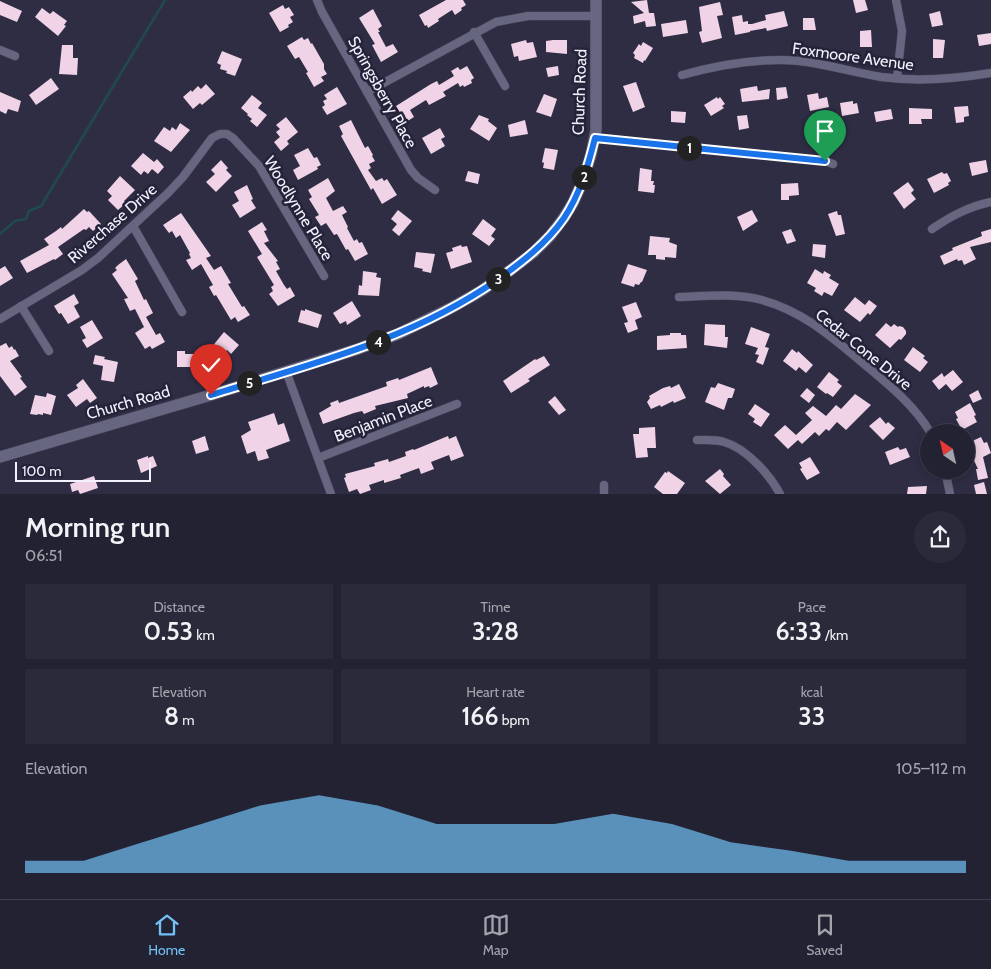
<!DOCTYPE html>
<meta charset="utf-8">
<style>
body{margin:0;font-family:Cabin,sans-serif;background:#2a2a3b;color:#f1f3f6;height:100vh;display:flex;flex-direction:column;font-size:19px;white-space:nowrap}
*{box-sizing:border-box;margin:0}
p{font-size:16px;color:#a2a4ac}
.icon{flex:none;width:28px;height:28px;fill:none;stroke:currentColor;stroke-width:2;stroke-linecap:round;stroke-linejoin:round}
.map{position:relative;height:494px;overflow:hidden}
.side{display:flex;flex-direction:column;background:#223;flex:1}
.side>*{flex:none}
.needle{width:32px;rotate:326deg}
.controls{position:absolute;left:920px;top:424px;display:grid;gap:10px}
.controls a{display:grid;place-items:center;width:55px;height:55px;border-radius:50%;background:#223;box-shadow:0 2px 12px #0003,0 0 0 1px #3f3f4e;font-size:25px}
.scale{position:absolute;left:15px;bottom:12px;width:136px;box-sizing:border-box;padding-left:5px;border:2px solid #f2f2fe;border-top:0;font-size:14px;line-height:18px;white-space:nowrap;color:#f2f2fe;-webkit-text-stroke:4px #242339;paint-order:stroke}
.pin{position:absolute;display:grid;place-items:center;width:42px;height:42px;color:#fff;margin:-51px -21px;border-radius:50% 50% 50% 0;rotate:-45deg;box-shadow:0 0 5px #0007}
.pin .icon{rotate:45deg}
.km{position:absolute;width:25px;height:25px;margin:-12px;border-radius:50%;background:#222;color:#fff;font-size:14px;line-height:25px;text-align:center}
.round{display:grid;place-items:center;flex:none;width:52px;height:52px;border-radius:26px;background:#2a2a3b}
.overview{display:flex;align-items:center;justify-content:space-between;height:85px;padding:0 25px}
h1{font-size:28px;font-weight:600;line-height:38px}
.figures{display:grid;grid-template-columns:repeat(3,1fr);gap:8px;height:85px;padding:5px 25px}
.figures div{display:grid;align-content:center;border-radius:0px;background:#2a2a3b;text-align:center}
.figures b{font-size:25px;font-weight:600}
.figures small{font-size:14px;font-weight:400}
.figures p{font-size:14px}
.chart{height:140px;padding:10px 25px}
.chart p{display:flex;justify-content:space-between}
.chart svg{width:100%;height:90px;margin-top:5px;fill:#73c1f5;opacity:.7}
.dock{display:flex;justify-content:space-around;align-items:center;height:70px;border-top:1px solid #3f3f4e;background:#223;font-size:14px;color:#a2a4ac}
.dock a{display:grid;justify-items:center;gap:2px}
.dock .on{color:#73c1f5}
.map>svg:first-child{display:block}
</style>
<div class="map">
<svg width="991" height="494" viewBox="0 0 991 494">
<rect width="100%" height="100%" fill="#2e2d44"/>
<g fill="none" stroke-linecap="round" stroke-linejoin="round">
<!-- stream -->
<polyline stroke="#204a4b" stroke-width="2.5" points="0,234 15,221 26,219 29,211 41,206 165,0"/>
</g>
<!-- building -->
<g fill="#f0d3e6">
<polygon points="446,0 463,0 466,5 461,8 462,10 455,15 452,10 438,19 439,21 428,28 427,25 425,26 419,15"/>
<polygon points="647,0 649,13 654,13 656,26 646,27 645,21 634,24 633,16 644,13 631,2"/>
<polygon points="853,0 865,0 868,10 856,13"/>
<polygon points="0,1 22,11 17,22 0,15"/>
<polygon points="720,2 723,15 717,16 722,38 702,43 699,32 702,31 699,7"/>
<polygon points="283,5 285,9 289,7 294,15 290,17 293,22 288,25 289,27 280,32 269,13"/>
<polygon points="42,8 50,14 53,11 67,21 64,25 66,26 58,36 35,17"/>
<polygon points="373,9 382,26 378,29 380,32 378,32 386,47 393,44 398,52 381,62 372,45 375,44 359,18"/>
<polygon points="784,11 788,26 767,31 766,28 750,31 750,32 735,35 732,17 742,15 743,22 748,21 748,24 752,24 766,20 765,15"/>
<polygon points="940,11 943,25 932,27 929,14"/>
<polygon points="803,18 814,18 816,30 803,30"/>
<polygon points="686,20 688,33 663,37 661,24"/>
<polygon points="871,30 872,47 860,47 860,31"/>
<polygon points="991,33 991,44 979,46 977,35"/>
<polygon points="302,37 304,40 308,38 311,44 312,43 324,64 324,69 327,74 321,77 324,81 314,87 306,73 308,72 299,57 295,59 287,46"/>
<polygon points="933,39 945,40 943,58 933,58"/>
<polygon points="526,40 527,43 533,42 537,57 519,61 518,56 514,57 511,44"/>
<polygon points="553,40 567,40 567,54 546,52 546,41"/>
<polygon points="643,42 653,48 645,61 644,60 643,63 634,58 635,55 633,53 639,44 641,46"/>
<polygon points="62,45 73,45 73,58 78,58 77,75 59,74"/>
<polygon points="222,51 242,59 235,76 226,73 227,71 220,69 221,65 217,63"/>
<polygon points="467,66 474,78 471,80 472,83 464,87 463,85 460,87 458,83 443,92 446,96 429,105 426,100 410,110 414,117 406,122 396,106 431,84 437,81 439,85 454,76 451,71 458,67 460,70"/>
<polygon points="558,66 559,75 548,77 546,68"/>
<polygon points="51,78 59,89 36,105 29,95"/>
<polygon points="636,82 645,107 633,112 623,86"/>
<polygon points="206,84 215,94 202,105 200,103 193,109 183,97 191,90 192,92 198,86 201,89"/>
<polygon points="757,86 758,91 770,89 769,99 742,102 740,89"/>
<polygon points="337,87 347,104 327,115 322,107 325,105 323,101 327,99 324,95"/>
<polygon points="786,87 788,98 777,100 776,88"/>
<polygon points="0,92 21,101 18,112 8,109 6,114 0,111"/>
<polygon points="818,93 819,99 827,97 829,107 810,111 807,95"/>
<polygon points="544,94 557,99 551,117 536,112"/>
<polygon points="252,95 262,103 258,108 267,115 257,127 250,121 252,119 247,115 248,114 241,108"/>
<polygon points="717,97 718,99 720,97 725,104 722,106 724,108 711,116 704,105"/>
<polygon points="853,101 853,104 857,103 859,113 842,116 840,103"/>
<polygon points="968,106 969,116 964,117 964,122 956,123 954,107"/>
<polygon points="909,108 932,109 932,119 921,119 922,124 909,124"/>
<polygon points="891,109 893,119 876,122 874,112"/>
<polygon points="671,111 686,112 685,123 671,122"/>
<polygon points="479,115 489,119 488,121 497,128 489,141 470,129"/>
<polygon points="747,115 749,128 739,130 737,116"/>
<polygon points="286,117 298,132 287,141 289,144 281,151 274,142 280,137 276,132 280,129 276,125"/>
<polygon points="351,120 365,148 368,146 373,155 372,156 375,161 369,164 371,168 368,170 376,181 382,178 384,181 387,179 397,195 382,204 373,188 371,190 341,136 343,134 339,126"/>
<polygon points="525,120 528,134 510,137 508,125"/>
<polygon points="180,123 190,130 171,152 154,141 164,127 170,131 172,127 176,130"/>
<polygon points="440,128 445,137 441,139 445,146 431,154 422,138"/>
<polygon points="308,148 314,158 317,157 321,165 317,167 318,169 298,180 293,170 300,166 294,155"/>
<polygon points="545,148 558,150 554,170 543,168 544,163 542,162"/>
<polygon points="143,153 154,162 157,159 164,167 158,174 152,169 148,174 144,171 141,175 131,166"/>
<polygon points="221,160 228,168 226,170 232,176 216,192 206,182 215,174 211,170"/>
<polygon points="986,160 988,172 972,176 969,163"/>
<polygon points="640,168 652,170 651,181 654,181 653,185 655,185 654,193 638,191"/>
<polygon points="468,171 480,174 478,184 465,181"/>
<polygon points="942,172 944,174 947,173 951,181 948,183 949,185 934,193 927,179"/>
<polygon points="120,176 135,190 124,201 126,203 118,210 108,200 112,196 107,191"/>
<polygon points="328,178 335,191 326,198 333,211 343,206 347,212 342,215 348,227 347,228 354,241 357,239 359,243 362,242 368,254 355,261 348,249 346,250 337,234 334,235 326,223 321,226 315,217 319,215 309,199 312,197 308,190"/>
<polygon points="908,182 914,190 911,193 916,199 904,209 893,193"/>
<polygon points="798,183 799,195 789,196 789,200 781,200 781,184"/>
<polygon points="247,185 253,199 251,200 256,208 240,218 232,205 239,201 234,192"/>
<polygon points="84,209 87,212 89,211 101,224 93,231 89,227 86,230 84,229 58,247 63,254 55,260 54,259 27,273 20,261 49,245 44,239 56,231 61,227 62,229"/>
<polygon points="398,210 412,221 399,236 392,230 397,224 391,219"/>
<polygon points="752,210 758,221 743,231 737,217"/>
<polygon points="837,211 838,215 841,215 845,234 836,236 828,214"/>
<polygon points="181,213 211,256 206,258 214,270 221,266 231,283 228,284 242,307 244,306 250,315 238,322 235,317 231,320 216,295 214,296 209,287 213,285 201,264 192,270 186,260 191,258 189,254 190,253 180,235 176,238 172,231 169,233 163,225"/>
<polygon points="483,219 496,229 491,236 495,239 489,246 472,234"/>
<polygon points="262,222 267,230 264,231 269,241 264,243 278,261 276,262 280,269 276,271 284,285 287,289 290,287 295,296 278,306 269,294 273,291 271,287 274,285 257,257 262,254 248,231"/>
<polygon points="791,229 796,241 787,244 782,232"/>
<polygon points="991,229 991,242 970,247 976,259 964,265 962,260 958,261 957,259 944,265 940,256 953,250 952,248 982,236 981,232"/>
<polygon points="650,236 670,238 669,242 677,245 676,258 665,257 665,260 656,259 656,255 648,255"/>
<polygon points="813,244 826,245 825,258 812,256"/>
<polygon points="461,245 462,247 467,246 472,262 451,269 446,253 453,251 452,248"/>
<polygon points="416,252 435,254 431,273 422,271 423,269 414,267"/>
<polygon points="126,259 138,279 135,281 144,300 146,299 153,313 146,317 156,335 160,333 165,342 152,349 150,346 145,349 135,333 144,327 135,309 130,311 124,299 128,298 112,274 117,270 115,268 118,265"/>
<polygon points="628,264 647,270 642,282 641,282 639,285 635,284 634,287 621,283"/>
<polygon points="5,266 13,278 0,286 0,269"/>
<polygon points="815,269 823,274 824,271 831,275 829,278 839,284 832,296 824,292 822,296 814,291 816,288 807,283"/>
<polygon points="363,271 377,273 376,277 381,278 379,296 358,295 359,285 362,286"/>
<polygon points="74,294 79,303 74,306 80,317 68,324 61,313 59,314 54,306"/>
<polygon points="855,297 865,305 869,300 877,306 870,315 868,313 860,322 844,310"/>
<polygon points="352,301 361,316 347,325 346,321 340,324 333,313"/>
<polygon points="636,302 642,317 635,320 638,329 628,333 624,323 628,322 622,307"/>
<polygon points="305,309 322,315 318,328 298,322 301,310 305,311"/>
<polygon points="92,320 103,338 87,348 82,340 86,338 80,327"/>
<polygon points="886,323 891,327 894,324 898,327 899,326 903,327 906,331 906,334 901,340 899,339 890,348 875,335"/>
<polygon points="705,324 725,325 725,337 728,337 727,348 704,345"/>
<polygon points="751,327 770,334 765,347 769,348 763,365 756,362 759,355 755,354 758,348 745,344"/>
<polygon points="224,332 239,345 231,354 227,350 222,357 211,348"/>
<polygon points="670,333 681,333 681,335 686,335 687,348 657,350 657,336 670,335"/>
<polygon points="6,343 9,348 12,346 14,350 15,349 19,356 10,361 22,377 20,378 27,387 15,396 0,376 0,346"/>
<polygon points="913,347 925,356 923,358 928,362 920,372 904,360"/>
<polygon points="792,349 797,353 798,351 813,365 806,373 799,367 796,371 783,361"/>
<polygon points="177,351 185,351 185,354 198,354 198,367 177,367"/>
<polygon points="95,355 105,357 104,359 118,362 114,382 101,380 103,366 93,364"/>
<polygon points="544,356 550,365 528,379 530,381 511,393 503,381 535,359 536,360"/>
<polygon points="431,367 438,384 430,388 429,386 424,388 424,386 407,394 408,398 375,406 376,409 364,414 362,411 354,413 323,424 319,413 331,406 330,403 338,400 339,403 387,386 386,382 398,378 399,380"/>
<polygon points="953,370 963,382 952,391 946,384 939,390 932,381 942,373 944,377"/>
<polygon points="829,372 839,380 837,382 842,386 833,397 827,393 826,394 817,387"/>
<polygon points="83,379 97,398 90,403 87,399 76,407 67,395 78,388 76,385"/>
<polygon points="718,383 735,389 732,398 728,398 724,410 705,402 711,387 715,388"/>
<polygon points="679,384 686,398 674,403 673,401 661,407 660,405 651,409 647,402 650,398 649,396 663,388 670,386 671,388"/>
<polygon points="807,388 815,395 809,403 800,396"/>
<polygon points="978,390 982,399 973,403 969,395"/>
<polygon points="47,393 56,396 51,415 43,413 43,415 38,414 37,415 30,414 35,395 46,397"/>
<polygon points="855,394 871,405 846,430 837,422 829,431 826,429 819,436 815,432 802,444 798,440 788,449 774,435 785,425 796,435 812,420 805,413 813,406 826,416 836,405 841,409"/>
<polygon points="555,396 566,410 559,415 548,402"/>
<polygon points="970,403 976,415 974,416 977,422 962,430 956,419 958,418 955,412"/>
<polygon points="755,404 770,414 761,427 753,422 755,419 748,414"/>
<polygon points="274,413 278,425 284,423 290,441 266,450 269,458 258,461 255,451 247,454 241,436 251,430 248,422"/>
<polygon points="880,417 886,424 888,422 895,428 883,440 869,426"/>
<polygon points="655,427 656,448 647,448 648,457 636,458 633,434 639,434 639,428"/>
<polygon points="205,436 209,450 196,454 192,441"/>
<polygon points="448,436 449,439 456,436 464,456 451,461 449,455 431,462 434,469 421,474 419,468 400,475 401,478 384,483 384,480 369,485 371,490 360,494 357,489 349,492 344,478 346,477 345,474 375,466 374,463 388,459 389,462 406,456 405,452 413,449 414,450"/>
<polygon points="981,437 984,443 987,442 991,453 983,457 988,478 978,480 976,469 978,469 969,450 971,448 968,443"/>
<polygon points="898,447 900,450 906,448 910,457 890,465 885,452"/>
<polygon points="148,456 148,458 153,456 157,466 141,473 137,460"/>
<polygon points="810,457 820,473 807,480 800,469 802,468 799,463"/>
<polygon points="720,469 724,474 723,476 731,485 720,494 705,481"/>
<polygon points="668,471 685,483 677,494 663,494 654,487 665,472 667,473"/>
<polygon points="94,476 98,488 80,494 78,490 72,492 70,484"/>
<polygon points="984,482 987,494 976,494 974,485"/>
<polygon points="927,486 926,494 907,494 908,487"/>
</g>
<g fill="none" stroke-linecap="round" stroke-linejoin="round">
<defs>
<g id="street">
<polyline points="317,0 322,12 411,170 418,178 435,190"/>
<polyline points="896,0 902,31 897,78"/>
<polyline points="474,32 505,86"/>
<polyline points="0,50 15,56"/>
<path d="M 682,75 C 714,66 746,60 780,60 C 814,60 847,71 881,77 C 918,82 955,79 991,73"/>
<polyline points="367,92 496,22 528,16 596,16"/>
<polyline points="595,138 825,161 833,164"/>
<polyline points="133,226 182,312"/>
<path d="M 932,229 C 951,216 968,207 991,202"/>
<path d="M 679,297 C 706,296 735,293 762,300 C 803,311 833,338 864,364 C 889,385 914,405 930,432"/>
<polyline points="21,306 49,351"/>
<polyline points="0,319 82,270 98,258 168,193 183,177 212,138 220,134 227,134 233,138 259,166 324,276"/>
<polyline points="286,371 331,494"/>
<path d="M 697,440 C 705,440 716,439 724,442 C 746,448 770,475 780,494"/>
<polyline points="318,458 457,404"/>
<polyline points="945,470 950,494"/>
<polyline points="604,485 604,494"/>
</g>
<polyline id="secondary" points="0,457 211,395 358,349 398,334 451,308 481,291 512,269 533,253 550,236 563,219 573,203 582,183 591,155 596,130 596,0"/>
</defs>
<!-- street casing -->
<use href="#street" stroke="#4b4a5d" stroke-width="9"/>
<!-- secondary casing -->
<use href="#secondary" stroke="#4b4a5d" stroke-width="12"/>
<!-- street -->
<use href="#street" stroke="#666680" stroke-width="8"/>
<!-- secondary -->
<use href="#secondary" stroke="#666680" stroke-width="11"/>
</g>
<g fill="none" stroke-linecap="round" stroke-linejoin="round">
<defs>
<path id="route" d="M 211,395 C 311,364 411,340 497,280 C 522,262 546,244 564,218 C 580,194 588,166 595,138 L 825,161"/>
</defs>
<!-- route casing -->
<use href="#route" stroke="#fff" stroke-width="10"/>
<!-- route -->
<use href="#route" stroke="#1a73e8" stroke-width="6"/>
</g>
<g text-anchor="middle" stroke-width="5" stroke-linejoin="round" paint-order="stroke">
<!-- street labels -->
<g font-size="16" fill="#f2f2fe" stroke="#242339">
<text transform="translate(853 56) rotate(8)" y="6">Foxmoore Avenue</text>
<text transform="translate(383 92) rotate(61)" y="6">Springsberry Place</text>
<text transform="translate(579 92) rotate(-88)" y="6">Church Road</text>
<text transform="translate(299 208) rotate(59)" y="6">Woodlynne Place</text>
<text transform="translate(112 223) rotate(-41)" y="6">Riverchase Drive</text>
<text transform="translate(864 349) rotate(39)" y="6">Cedar Cone Drive</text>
<text transform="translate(128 402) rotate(-16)" y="6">Church Road</text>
<text transform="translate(383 418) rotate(-21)" y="6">Benjamin Place</text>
</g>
</g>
</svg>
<div class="controls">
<a><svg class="needle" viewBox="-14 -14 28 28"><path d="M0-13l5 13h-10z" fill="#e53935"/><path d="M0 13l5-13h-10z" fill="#a2a4ac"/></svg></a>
</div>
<div class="scale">100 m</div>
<div class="pin" style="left:825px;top:161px;background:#1e9e55"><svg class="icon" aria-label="arrive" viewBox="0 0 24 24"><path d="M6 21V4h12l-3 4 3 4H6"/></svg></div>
<div class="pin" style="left:211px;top:395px;background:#d93025"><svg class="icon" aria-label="check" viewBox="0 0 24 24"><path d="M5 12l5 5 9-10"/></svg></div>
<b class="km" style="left:689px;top:148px">1</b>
<b class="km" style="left:584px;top:177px">2</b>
<b class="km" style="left:498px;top:279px">3</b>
<b class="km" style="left:378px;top:342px">4</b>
<b class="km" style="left:249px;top:383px">5</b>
</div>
<section class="side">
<div class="overview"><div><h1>Morning run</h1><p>06:51</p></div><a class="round"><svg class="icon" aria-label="share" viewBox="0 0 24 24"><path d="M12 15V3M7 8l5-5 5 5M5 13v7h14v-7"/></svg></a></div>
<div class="figures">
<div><p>Distance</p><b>0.53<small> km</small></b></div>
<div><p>Time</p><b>3:28</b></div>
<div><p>Pace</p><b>6:33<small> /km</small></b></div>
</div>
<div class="figures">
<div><p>Elevation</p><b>8<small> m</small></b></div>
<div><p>Heart rate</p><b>166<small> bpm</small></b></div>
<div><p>kcal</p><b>33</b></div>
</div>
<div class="chart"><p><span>Elevation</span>105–112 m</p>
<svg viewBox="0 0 160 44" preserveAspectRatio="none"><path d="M0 44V38L10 38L20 29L30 20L40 11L50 6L60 11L70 20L80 20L90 20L100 15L110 20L120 29L130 33L140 38L150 38L160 38V44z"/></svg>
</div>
</section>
<nav class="dock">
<a class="on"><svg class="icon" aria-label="home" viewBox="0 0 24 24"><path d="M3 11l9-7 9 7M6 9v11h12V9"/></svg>Home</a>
<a><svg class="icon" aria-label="map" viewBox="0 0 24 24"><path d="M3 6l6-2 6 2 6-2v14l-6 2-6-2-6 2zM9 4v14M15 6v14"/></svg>Map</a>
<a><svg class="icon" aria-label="saved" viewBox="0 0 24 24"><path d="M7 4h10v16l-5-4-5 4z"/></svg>Saved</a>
</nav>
